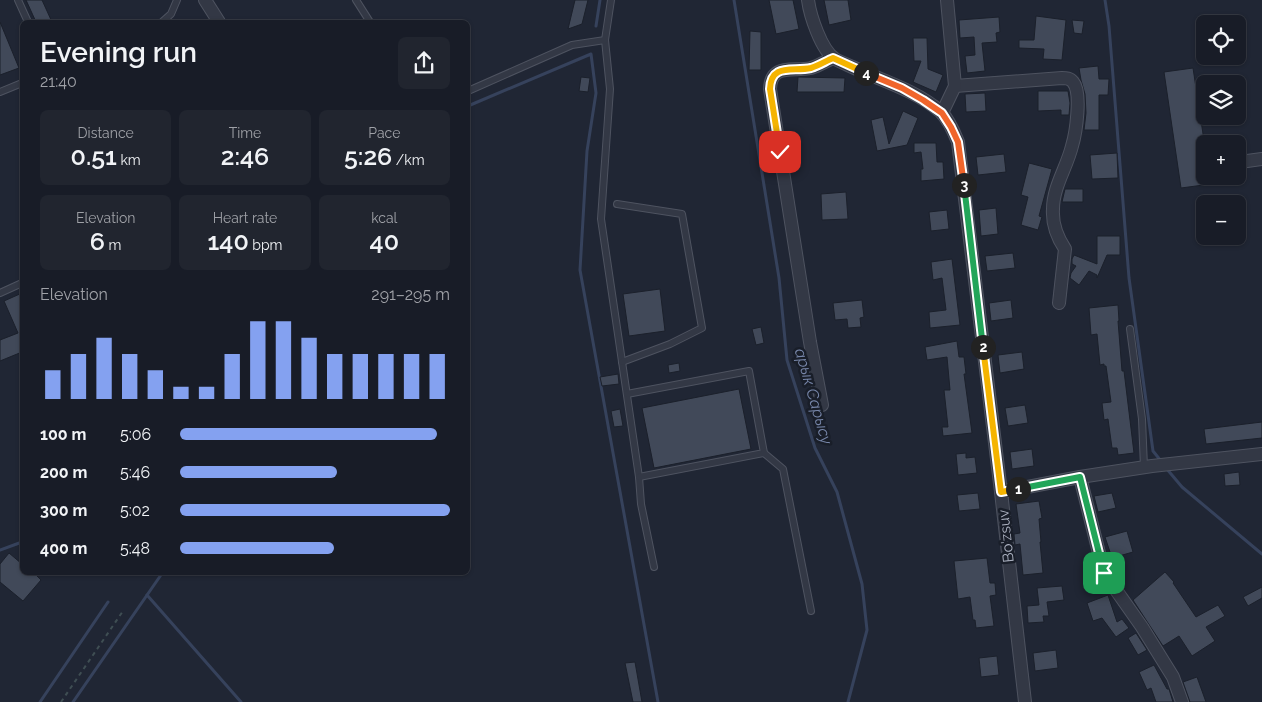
<!DOCTYPE html>
<meta charset="utf-8">
<style>
body{margin:0;font-family:Raleway,sans-serif;background:#21252f;color:#f1f3f6;height:100vh;display:flex;flex-direction:column;font-size:19px;white-space:nowrap}
*{box-sizing:border-box;margin:0}
p{font-size:16px;color:#9fa1a7}
.icon{flex:none;width:28px;height:28px;fill:none;stroke:currentColor;stroke-width:2;stroke-linecap:round;stroke-linejoin:round}
.map{position:relative;flex:1;overflow:hidden}
.panel{position:absolute;left:20px;top:20px;width:450px;height:555px;display:flex;flex-direction:column;background:#181c27;border-radius:8px;box-shadow:0 1px 4px #0004,0 0 0 1px #363a44}
.panel>*{flex:none}
.buttons{position:absolute;left:1196px;top:15px;display:grid;gap:10px}
.buttons a{display:grid;place-items:center;width:50px;height:50px;border-radius:8px;background:#181c27;box-shadow:0 1px 4px #0004,0 0 0 1px #363a44;font-size:25px}
.pin{position:absolute;display:grid;place-items:center;width:42px;height:42px;color:#fff;margin:-21px;border-radius:10px;box-shadow:0 2px 8px #0006}
.km{position:absolute;width:25px;height:25px;margin:-12px;border-radius:50%;background:#222;color:#fff;font-size:14px;line-height:25px;text-align:center}
.round{display:grid;place-items:center;flex:none;width:52px;height:52px;border-radius:8px;background:#21252f}
.summary{display:flex;align-items:center;justify-content:space-between;height:85px;padding:0 20px}
h1{font-size:28px;font-weight:600;line-height:38px}
.figures{display:grid;grid-template-columns:repeat(3,1fr);gap:8px;height:85px;padding:5px 20px}
.figures div{display:grid;align-content:center;border-radius:8px;background:#21252f;text-align:center}
.figures b{font-size:25px;font-weight:600}
.figures small{font-size:14px;font-weight:400}
.figures p{font-size:14px}
.chart{height:140px;padding:10px 20px}
.chart p{display:flex;justify-content:space-between}
.chart svg{width:100%;height:90px;margin-top:5px;stroke:#84a1f0;stroke-width:6}
ul{padding:0 20px;list-style:none;font-size:16px}
li{display:grid;grid-template-columns:80px 60px 1fr;align-items:center;height:38px}
li i{height:12px;border-radius:6px;background:#84a1f0}
.map>svg:first-child{display:block}
</style>
<div class="map">
<svg width="1262" height="702" viewBox="0 0 1262 702">
<rect width="100%" height="100%" fill="#202634"/>
<g fill="none" stroke-linecap="round" stroke-linejoin="round">
<!-- stream -->
<g stroke="#36425c" stroke-width="3">
<polyline points="734,0 779,278 787,360 815,448 837,492 862,584 867,630 848,702"/>
<polyline points="1105,0 1109,26 1129,278 1153,451 1161,461"/>
<polyline points="596,26 600,0"/>
<polyline points="468,106 591,54 596,93 587,151 580,270 658,702"/>
<polyline points="1166,468 1182,487 1262,554"/>
<polyline points="0,550 22,542"/>
<polyline points="147,595 241,702"/>
<polyline points="40,702 108,602"/>
<polyline points="73,702 163,572"/>
</g>
</g>
<!-- building -->
<g fill="#414959" stroke="#1b202b">
<polygon points="26,0 42,0 52,22 36,22"/>
<polygon points="575,0 588,0 582,24 568,29"/>
<polygon points="769,0 793,0 799,29 776,34"/>
<polygon points="824,0 848,0 851,20 829,25"/>
<polygon points="1036,16 1066,20 1062,60 1043,59 1044,49 1019,48 1019,40 1034,40"/>
<polygon points="999,17 1000,32 996,33 997,42 982,43 985,71 967,73 965,56 975,55 974,37 960,38 959,20"/>
<polygon points="1072,20 1084,21 1082,34 1074,33"/>
<polygon points="0,22 19,68 0,75"/>
<polygon points="750,31 761,32 761,70 749,70"/>
<polygon points="913,38 927,38 928,69 943,75 936,92 913,82 921,61 914,61"/>
<polygon points="1098,66 1099,79 1109,79 1108,95 1099,95 1099,130 1084,130 1086,113 1085,94 1081,80 1079,68"/>
<polygon points="1193,68 1205,147 1205,176 1209,176 1211,184 1181,188 1164,72"/>
<polygon points="581,77 590,78 588,92 579,91"/>
<polygon points="798,77 845,78 844,92 797,92"/>
<polygon points="1038,91 1068,91 1070,103 1069,115 1061,115 1061,110 1038,111"/>
<polygon points="985,93 986,111 966,112 965,94"/>
<polygon points="903,111 918,118 907,145 877,151 871,120 883,117 889,144"/>
<polygon points="914,143 936,143 937,162 943,162 944,179 921,181 921,169 923,169 921,152 914,153"/>
<polygon points="1117,153 1118,178 1092,179 1090,155"/>
<polygon points="1004,154 1006,172 978,175 976,157"/>
<polygon points="1029,163 1052,169 1039,216 1042,217 1038,230 1021,225 1028,197 1021,195"/>
<polygon points="1065,189 1083,189 1083,202 1062,202"/>
<polygon points="846,192 848,219 822,220 821,194"/>
<polygon points="996,208 998,234 981,236 979,210"/>
<polygon points="947,210 949,229 931,231 929,212"/>
<polygon points="1097,236 1120,236 1120,255 1107,255 1097,278 1097,275 1089,271 1079,285 1070,278 1071,273 1076,266 1072,264 1072,259 1074,255 1097,264"/>
<polygon points="1013,253 1015,268 987,271 985,256"/>
<polygon points="952,259 960,325 930,328 929,312 946,310 942,278 933,280 931,262"/>
<polygon points="660,289 665,331 629,336 623,294"/>
<polygon points="22,293 22,352 0,361 0,340 18,333 4,301"/>
<polygon points="862,300 864,317 860,318 861,327 848,328 847,319 835,320 833,303"/>
<polygon points="1011,300 1013,318 991,321 989,303"/>
<polygon points="1118,305 1119,321 1118,321 1122,371 1124,371 1134,453 1118,455 1117,448 1112,448 1108,419 1104,420 1102,403 1111,402 1106,366 1104,366 1104,364 1100,365 1097,334 1091,335 1089,308"/>
<polygon points="761,327 764,343 756,345 752,329"/>
<polygon points="957,341 959,357 964,357 966,374 964,374 972,433 943,436 942,427 948,427 944,390 950,390 947,357 927,360 925,347"/>
<polygon points="1022,352 1024,369 1000,373 998,355"/>
<polygon points="679,363 680,371 669,373 668,365"/>
<polygon points="618,374 619,384 602,386 600,377"/>
<polygon points="739,389 751,449 654,468 642,408"/>
<polygon points="1025,405 1028,423 1008,426 1005,408"/>
<polygon points="620,409 623,426 614,427 611,411"/>
<polygon points="1262,422 1262,438 1206,444 1204,429"/>
<polygon points="1032,449 1034,466 1012,469 1010,452"/>
<polygon points="966,453 966,458 975,457 977,473 958,475 956,454"/>
<polygon points="1239,472 1240,485 1225,486 1224,474"/>
<polygon points="978,493 980,509 959,511 957,495"/>
<polygon points="1112,493 1116,508 1098,512 1094,496"/>
<polygon points="1039,501 1042,518 1039,519 1041,542 1040,542 1043,573 1023,575 1020,544 1015,545 1014,534 1020,533 1016,504"/>
<polygon points="1127,531 1133,552 1112,558 1105,537"/>
<polygon points="9,553 22,564 22,572 33,572 41,580 23,601 0,582 0,564"/>
<polygon points="987,558 990,583 995,583 996,595 990,596 994,626 976,628 975,620 973,620 970,597 958,599 954,561"/>
<polygon points="1165,572 1174,582 1173,583 1196,617 1218,605 1225,616 1206,627 1215,641 1192,656 1179,636 1163,646 1133,600"/>
<polygon points="1062,586 1064,600 1047,602 1049,616 1043,616 1044,622 1028,623 1027,606 1039,605 1037,588"/>
<polygon points="1262,587 1262,598 1248,606 1243,597"/>
<polygon points="1108,595 1117,622 1122,619 1129,628 1116,637 1102,618 1093,621 1087,603"/>
<polygon points="1136,633 1147,650 1138,655 1128,638"/>
<polygon points="1056,650 1058,668 1035,671 1033,653"/>
<polygon points="997,656 999,675 981,677 979,658"/>
<polygon points="635,662 642,702 633,702 625,663"/>
<polygon points="1154,665 1167,689 1169,689 1173,702 1156,702 1151,688 1147,690 1139,672"/>
<polygon points="1197,677 1206,702 1190,702 1183,682"/>
</g>
<g fill="none" stroke-linecap="round" stroke-linejoin="round">
<defs>
<g id="service">
<polyline points="18,0 28,22"/>
<polyline points="356,0 370,22"/>
<polyline points="162,22 171,14 177,0"/>
<polyline points="605,40 610,89 601,219 639,477 641,504 654,567"/>
<polyline points="468,91 572,45 605,40 611,0"/>
<polyline points="0,92 22,83"/>
<polyline points="617,204 682,214 702,328 670,344 622,362"/>
<polyline points="0,293 22,283"/>
<polyline points="1130,329 1142,419 1144,467"/>
<polyline points="627,394 749,371 764,453 639,477"/>
<polyline points="764,453 783,469 811,611"/>
</g>
<g id="minor">
<polyline points="205,0 219,22"/>
<path d="M 808,0 C 810,15 821,50 835,59 C 842,63 851,66 859,70 C 887,82 918,92 941,112 C 949,120 954,132 958,142 L 1001,492 L 1025,702"/>
<path d="M 955,86 L 1062,78 C 1066,78 1070,78 1073,82 C 1082,92 1076,133 1072,146 C 1067,167 1053,187 1053,209 C 1052,224 1057,237 1065,249 L 1059,303"/>
<polyline points="942,113 955,86 947,0"/>
<polyline points="1240,162 1262,159"/>
<path d="M 822,405 L 810,342 L 770,89 C 771,63 792,72 811,68 C 818,66 826,61 833,58"/>
<polyline points="1080,477 1104,573 1142,627 1173,677 1182,702"/>
<polyline points="1001,492 1080,477 1152,466 1262,454"/>
</g>
</defs>
<!-- service casing -->
<use href="#service" stroke="#4e5360" stroke-width="8"/>
<!-- minor casing -->
<use href="#minor" stroke="#4e5360" stroke-width="14"/>
<!-- path -->
<polyline stroke="#3f4e53" stroke-width="2" stroke-dasharray="4 4" stroke-linecap="butt" points="61,702 123,611"/>
<!-- service -->
<use href="#service" stroke="#333845" stroke-width="6"/>
<!-- minor -->
<use href="#minor" stroke="#333845" stroke-width="12"/>
</g>
<g fill="none" stroke-linecap="round" stroke-linejoin="round">
<defs>
<polyline id="split-1" points="1018,489 1080,477 1104,573"/>
<polyline id="split-2" points="983,347 1001,492 1018,489"/>
<polyline id="split-3" points="964,185 983,347"/>
<polyline id="split-4" points="866,73 902,88 923,100 942,113 951,127 958,142 964,185"/>
<path id="split-5" d="M 780,152 L 770,89 C 771,63 792,72 811,68 C 818,66 826,61 833,58 L 866,73"/>
</defs>
<!-- split-1 casing -->
<use href="#split-1" stroke="#fff" stroke-width="10"/>
<!-- split-2 casing -->
<use href="#split-2" stroke="#fff" stroke-width="10"/>
<!-- split-3 casing -->
<use href="#split-3" stroke="#fff" stroke-width="10"/>
<!-- split-4 casing -->
<use href="#split-4" stroke="#fff" stroke-width="10"/>
<!-- split-5 casing -->
<use href="#split-5" stroke="#fff" stroke-width="10"/>
<!-- split-1 -->
<use href="#split-1" stroke="#22a559" stroke-width="6"/>
<!-- split-2 -->
<use href="#split-2" stroke="#f5b400" stroke-width="6"/>
<!-- split-3 -->
<use href="#split-3" stroke="#22a559" stroke-width="6"/>
<!-- split-4 -->
<use href="#split-4" stroke="#f0652b" stroke-width="6"/>
<!-- split-5 -->
<use href="#split-5" stroke="#f5b400" stroke-width="6"/>
</g>
<g text-anchor="middle" stroke-width="5" stroke-linejoin="round" paint-order="stroke">
<!-- street labels -->
<g font-size="15" fill="#adb3c2" stroke="#191e29">
<text transform="translate(1006 536) rotate(-96)" y="5">Bo'zsuv</text>
</g>
<!-- water labels -->
<g font-size="16" font-style="italic" fill="#7786a9" stroke="#191e29">
<text transform="translate(814 396) rotate(74)" y="6">арык Сарысу</text>
</g>
</g>
</svg>
<div class="buttons">
<a><svg class="icon" aria-label="locate" viewBox="0 0 24 24"><circle cx="12" cy="12" r="6"/><path d="M12 2v4M12 18v4M2 12h4M18 12h4"/></svg></a>
<a><svg class="icon" aria-label="layers" viewBox="0 0 24 24"><path d="M12 4l9 5-9 5-9-5zM3 14l9 5 9-5"/></svg></a>
<a>+</a>
<a>−</a>
</div>
<div class="pin" style="left:1104px;top:573px;background:#1e9e55"><svg class="icon" aria-label="arrive" viewBox="0 0 24 24"><path d="M6 21V4h12l-3 4 3 4H6"/></svg></div>
<div class="pin" style="left:780px;top:152px;background:#d93025"><svg class="icon" aria-label="check" viewBox="0 0 24 24"><path d="M5 12l5 5 9-10"/></svg></div>
<b class="km" style="left:1018px;top:489px">1</b>
<b class="km" style="left:983px;top:347px">2</b>
<b class="km" style="left:964px;top:185px">3</b>
<b class="km" style="left:866px;top:73px">4</b>
<section class="panel">
<div class="summary"><div><h1>Evening run</h1><p>21:40</p></div><a class="round"><svg class="icon" aria-label="share" viewBox="0 0 24 24"><path d="M12 15V3M7 8l5-5 5 5M5 13v7h14v-7"/></svg></a></div>
<div class="figures">
<div><p>Distance</p><b>0.51<small> km</small></b></div>
<div><p>Time</p><b>2:46</b></div>
<div><p>Pace</p><b>5:26<small> /km</small></b></div>
</div>
<div class="figures">
<div><p>Elevation</p><b>6<small> m</small></b></div>
<div><p>Heart rate</p><b>140<small> bpm</small></b></div>
<div><p>kcal</p><b>40</b></div>
</div>
<div class="chart"><p><span>Elevation</span>291–295 m</p>
<svg viewBox="0 0 160 44" preserveAspectRatio="none"><path d="M5 44V30M15 44V22M25 44V14M35 44V22M45 44V30M55 44V38M65 44V38M75 44V22M85 44V6M95 44V6M105 44V14M115 44V22M125 44V22M135 44V22M145 44V22M155 44V22"/></svg>
</div>
<ul>
<li><b>100 m</b>5:06<i style="width:95%"></i></li>
<li><b>200 m</b>5:46<i style="width:58%"></i></li>
<li><b>300 m</b>5:02<i style="width:100%"></i></li>
<li><b>400 m</b>5:48<i style="width:57%"></i></li>
</ul>
</section>
</div>
